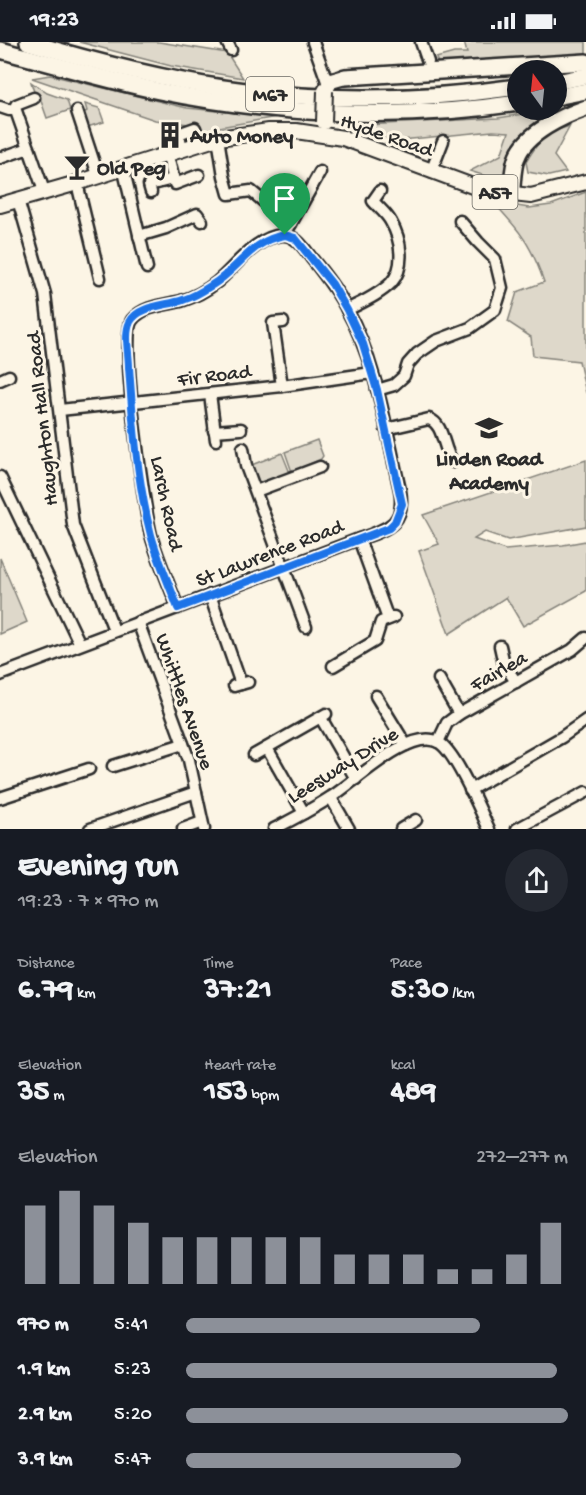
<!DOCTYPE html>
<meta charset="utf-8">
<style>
body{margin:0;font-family:"Gochi Hand",sans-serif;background:#242831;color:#f1f3f6;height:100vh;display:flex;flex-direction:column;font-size:22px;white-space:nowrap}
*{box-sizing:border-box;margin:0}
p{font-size:20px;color:#9ea1a6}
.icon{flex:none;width:33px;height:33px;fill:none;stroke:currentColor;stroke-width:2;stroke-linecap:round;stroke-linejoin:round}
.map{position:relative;height:787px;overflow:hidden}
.details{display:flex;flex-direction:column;background:#171b24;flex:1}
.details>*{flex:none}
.needle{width:39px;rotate:345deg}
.controls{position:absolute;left:507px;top:18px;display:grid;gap:12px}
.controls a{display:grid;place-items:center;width:60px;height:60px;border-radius:50%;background:#171b24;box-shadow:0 3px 9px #0003;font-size:30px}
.pin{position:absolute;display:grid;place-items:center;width:51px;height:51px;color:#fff;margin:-62px -26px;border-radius:50% 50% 50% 0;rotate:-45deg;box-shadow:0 0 6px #0007}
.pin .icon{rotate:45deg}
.round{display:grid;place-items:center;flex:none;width:63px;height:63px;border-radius:32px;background:#242831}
.headline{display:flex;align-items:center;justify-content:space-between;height:102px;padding:0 18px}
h1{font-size:33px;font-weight:700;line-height:45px}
.stats{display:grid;grid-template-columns:repeat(3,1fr);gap:9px;height:102px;padding:6px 18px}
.stats div{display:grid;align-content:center}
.stats b{font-size:30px;font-weight:700}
.stats small{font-size:16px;font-weight:400}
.stats p{font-size:16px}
.chart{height:168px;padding:12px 18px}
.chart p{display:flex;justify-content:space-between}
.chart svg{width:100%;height:108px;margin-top:6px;stroke:#8c9099;stroke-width:6}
ul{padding:0 18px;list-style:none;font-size:20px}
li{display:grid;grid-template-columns:96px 72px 1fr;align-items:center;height:45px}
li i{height:15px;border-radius:8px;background:#8c9099}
.status{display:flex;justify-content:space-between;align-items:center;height:42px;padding:0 30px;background:#171b24;direction:ltr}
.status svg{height:16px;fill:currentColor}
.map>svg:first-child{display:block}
</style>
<div class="status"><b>19:23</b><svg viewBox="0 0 49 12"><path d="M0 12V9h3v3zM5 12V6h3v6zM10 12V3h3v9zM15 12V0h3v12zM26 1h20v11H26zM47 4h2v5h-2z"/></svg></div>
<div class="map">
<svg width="586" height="787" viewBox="0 0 586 787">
<rect width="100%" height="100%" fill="#fcf5e5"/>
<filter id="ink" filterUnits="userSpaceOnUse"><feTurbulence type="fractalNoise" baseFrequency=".0167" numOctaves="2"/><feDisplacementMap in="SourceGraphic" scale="12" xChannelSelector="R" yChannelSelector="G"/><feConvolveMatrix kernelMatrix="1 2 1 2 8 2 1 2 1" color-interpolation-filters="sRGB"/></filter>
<g filter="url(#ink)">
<!-- green -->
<g fill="#ded8ca" stroke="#84827a" stroke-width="1.5">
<polygon points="79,0 159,0 227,11 243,36 171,24"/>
<polygon points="464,0 586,0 586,11 439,24 436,16 454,11 467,11"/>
<polygon points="50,33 187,66 277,75 214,86 203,90 197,83 155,78 32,36"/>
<polygon points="31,40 47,51 67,58 70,68 47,76 41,59 37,60"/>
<polygon points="85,62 99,66 104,80 87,85 83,71 87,69"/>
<path d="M 560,66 C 540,76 518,89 510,112 C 508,118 509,125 507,131 L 491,136 L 470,129 L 501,113 L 509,90 L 493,89 L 391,99 L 366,87 L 365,83 L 498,76 Z"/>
<path d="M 570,84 L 554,114 L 566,130 L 549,134 L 528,130 L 526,120 C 540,97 544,91 570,84 Z"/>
<path d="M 586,150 L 586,351 L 579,319 L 533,314 L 531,295 L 508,280 L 517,250 L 544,240 C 531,202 520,189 493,160 L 529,166 L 551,163 Z"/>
<polygon points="317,398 323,414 321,417 292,430 285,410"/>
<polygon points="282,411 290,431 258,442 249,424"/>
<polygon points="586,418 586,484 508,498 485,490 474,497 505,508 563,503 586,499 586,549 523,584 506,555 449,592 419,509 439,502 423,473"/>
<polygon points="0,516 27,580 0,592"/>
</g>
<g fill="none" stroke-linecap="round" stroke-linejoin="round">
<defs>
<g id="minor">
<polyline points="227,0 231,8"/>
<polyline points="313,0 328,42"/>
<polyline points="421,0 428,20"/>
<polyline points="0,65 9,68 15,66 16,63 34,56"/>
<polyline points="15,66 44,149"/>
<polyline points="77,69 98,133"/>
<polyline points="218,96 224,134 229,152 251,149 291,182"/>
<polyline points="183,107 178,92 195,86 200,101"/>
<polyline points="167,111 175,142 199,133"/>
<polyline points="0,116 29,106"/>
<polyline points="123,125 147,226"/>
<polyline points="431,130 443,99"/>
<polyline points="77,141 100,236"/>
<polyline points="151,150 149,143 173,137"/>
<polyline points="18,158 45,252 73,483 114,588"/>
<polyline points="288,187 320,130"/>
<polyline points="139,194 166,186 197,172 202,179"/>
<path d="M 347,268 C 362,260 379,253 391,241 C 406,225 401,197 391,180 C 387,172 379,166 373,159 L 380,149"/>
<polyline points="0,338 9,334"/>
<polyline points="282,344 273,281 283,280"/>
<polyline points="377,348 394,343 404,334 408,322 417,312 436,299 470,286 495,268 502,246 495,217 478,200 460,179"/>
<polyline points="210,352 216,398"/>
<polyline points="60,368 282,344 372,331"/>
<path d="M 386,387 L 429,377 C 445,383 442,407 453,420"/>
<polyline points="214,389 241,387"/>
<polyline points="243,406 246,424 306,585"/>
<polyline points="0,435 80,602"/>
<polyline points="256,449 320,425"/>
<polyline points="359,497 388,577"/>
<polyline points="210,553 241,642"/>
<polyline points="138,580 189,718 204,787"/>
<polyline points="500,604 504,622 516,640"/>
<polyline points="333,624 375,599 381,580 394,575"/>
<path d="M 0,633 C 119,587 239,542 359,497 C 387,487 406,483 400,448 C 386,388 377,321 346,266 C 337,248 325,233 313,218 C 305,208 296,192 282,193 C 256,195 236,224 217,240 C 207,248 194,255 181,259 C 165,263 143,264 132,278 C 119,295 144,465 151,493 C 158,518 169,542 178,566"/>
<polyline points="439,637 459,672"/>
<polyline points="234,644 248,640"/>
<polyline points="376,654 406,703"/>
<polyline points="321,676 356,737"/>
<polyline points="438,700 447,681 459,672 572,608 586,596"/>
<polyline points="267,706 304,771"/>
<polyline points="254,713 326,672"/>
<polyline points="113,724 183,702"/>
<polyline points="470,748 562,695 586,678"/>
<polyline points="0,756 89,727"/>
<polyline points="331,756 349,787"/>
<polyline points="90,787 196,750"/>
<polyline points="183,787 202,780"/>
<path d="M 274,787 C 293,777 313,767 331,755 C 354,741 410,685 438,700 C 455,708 480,768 489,787"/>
<polyline points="401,787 416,778"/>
<polyline points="517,787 586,750"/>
</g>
<g id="major">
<polyline points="325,49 331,39 345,35"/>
<polyline points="0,163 77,141 218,96 269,89 296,89 343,96 486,149 531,154 586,140"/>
</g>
<g id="highway">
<path d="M 28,0 C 92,19 157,36 223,46 C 320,60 420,59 518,45"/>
<path d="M 0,8 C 53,22 105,38 159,49 C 275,73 400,79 518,61"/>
<polyline points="345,35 586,20"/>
<polyline points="556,40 586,34"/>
<polyline points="556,55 586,49"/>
<path d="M 511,153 C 513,141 512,125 517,115 C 526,91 563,74 586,66"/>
</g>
</defs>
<!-- minor casing -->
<use href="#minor" stroke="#2b2b2b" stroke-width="15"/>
<!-- major casing -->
<use href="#major" stroke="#2b2b2b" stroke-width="18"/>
<!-- highway casing -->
<use href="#highway" stroke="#2b2b2b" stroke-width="20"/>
<!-- minor -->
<use href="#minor" stroke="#fcf5e5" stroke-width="10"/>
<!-- major -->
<use href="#major" stroke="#fcf5e5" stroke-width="14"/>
<!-- highway -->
<use href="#highway" stroke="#fcf5e5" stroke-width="15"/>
<defs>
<polyline id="major-bridge" points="324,80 325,49"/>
</defs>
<!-- major-bridge casing -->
<use href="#major-bridge" stroke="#2b2b2b" stroke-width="18" stroke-linecap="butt"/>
<!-- major-bridge -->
<use href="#major-bridge" stroke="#fcf5e5" stroke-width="14"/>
</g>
</g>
<g fill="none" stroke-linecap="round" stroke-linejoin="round" filter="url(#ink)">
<defs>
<path id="route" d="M 285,193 L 295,196 L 332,242 L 347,268 L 363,302 L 377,348 L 402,462 L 395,480 L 389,486 L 178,566 C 169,542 158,518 151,493 C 137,439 133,381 129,325 C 129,312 124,292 130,280 C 139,263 167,264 183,258 C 193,255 203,249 212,243 C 240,226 250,199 285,193 Z"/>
</defs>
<!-- route casing -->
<use href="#route" stroke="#fff" stroke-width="12"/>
<!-- route -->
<use href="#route" stroke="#1a73e8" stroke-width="8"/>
</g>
<!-- icons -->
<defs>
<symbol id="building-bare" viewBox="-9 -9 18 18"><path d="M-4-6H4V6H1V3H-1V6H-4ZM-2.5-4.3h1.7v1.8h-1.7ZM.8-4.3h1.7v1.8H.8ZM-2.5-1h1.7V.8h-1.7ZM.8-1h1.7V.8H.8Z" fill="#2b2b2b" stroke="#fcf5e5" stroke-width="2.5" paint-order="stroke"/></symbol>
<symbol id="bar-bare" viewBox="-9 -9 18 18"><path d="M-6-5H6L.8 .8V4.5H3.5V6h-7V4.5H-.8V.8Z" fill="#2b2b2b" stroke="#fcf5e5" stroke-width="2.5" paint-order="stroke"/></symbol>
<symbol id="school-bare" viewBox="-9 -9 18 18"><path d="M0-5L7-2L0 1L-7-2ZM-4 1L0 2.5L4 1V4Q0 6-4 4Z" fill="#2b2b2b" stroke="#fcf5e5" stroke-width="2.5" paint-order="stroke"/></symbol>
</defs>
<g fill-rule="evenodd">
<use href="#building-bare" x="151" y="74" width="38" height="38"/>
<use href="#bar-bare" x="58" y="106" width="38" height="38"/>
<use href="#school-bare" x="470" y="367" width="38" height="38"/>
</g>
<g text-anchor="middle" stroke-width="6" stroke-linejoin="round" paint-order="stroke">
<!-- shield labels -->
<g fill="#fcf5e5" stroke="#6a6863" stroke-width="1.5">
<rect x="246" y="35" width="48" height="34" rx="4.5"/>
<rect x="472.5" y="133" width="45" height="34" rx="4.5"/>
</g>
<g font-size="20" font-weight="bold" fill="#2b2b2b">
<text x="270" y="59">M67</text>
<text x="495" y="157">A57</text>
</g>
<!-- street labels -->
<g font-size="21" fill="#2b2b2b" stroke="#fcf5e5">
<text transform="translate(387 92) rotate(19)" y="7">Hyde Road</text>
<text transform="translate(214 332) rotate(-7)" y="7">Fir Road</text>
<text transform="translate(41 377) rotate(-96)" y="7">Haughton Hall Road</text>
<text transform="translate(168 461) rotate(78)" y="7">Larch Road</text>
<text transform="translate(269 510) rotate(-21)" y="7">St Lawrence Road</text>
<text transform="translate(498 628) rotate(-30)" y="7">Fairlea</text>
<text transform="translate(186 659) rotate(71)" y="7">Whittles Avenue</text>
<text transform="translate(342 722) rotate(-32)" y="7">Leesway Drive</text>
</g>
<!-- poi labels -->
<g font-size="21" font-weight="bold" fill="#2b2b2b" stroke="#fcf5e5" text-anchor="start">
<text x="190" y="100">Auto Money</text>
<text x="97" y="132">Old Peg</text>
<text x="489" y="423" text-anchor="middle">Linden Road<tspan x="489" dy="24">Academy</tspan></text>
</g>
</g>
</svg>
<div class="controls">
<a><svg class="needle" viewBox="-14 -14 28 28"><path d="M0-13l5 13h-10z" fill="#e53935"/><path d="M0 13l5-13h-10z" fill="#9ea1a6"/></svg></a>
</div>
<div class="pin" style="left:285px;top:193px;background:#1e9e55"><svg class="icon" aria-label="arrive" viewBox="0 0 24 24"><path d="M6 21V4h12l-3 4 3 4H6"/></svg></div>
</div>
<section class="details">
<div class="headline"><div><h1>Evening run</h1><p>19:23 · 7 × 970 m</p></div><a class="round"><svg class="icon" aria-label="share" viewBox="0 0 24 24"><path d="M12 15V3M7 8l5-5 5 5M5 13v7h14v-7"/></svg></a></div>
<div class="stats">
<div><p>Distance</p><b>6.79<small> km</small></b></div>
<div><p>Time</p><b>37:21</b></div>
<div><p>Pace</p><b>5:30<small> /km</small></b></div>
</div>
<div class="stats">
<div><p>Elevation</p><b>35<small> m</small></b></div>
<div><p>Heart rate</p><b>153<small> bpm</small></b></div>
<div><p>kcal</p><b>489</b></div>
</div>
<div class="chart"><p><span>Elevation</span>272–277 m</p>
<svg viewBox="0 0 160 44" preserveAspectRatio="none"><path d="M5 44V12M15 44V6M25 44V12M35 44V19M45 44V25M55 44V25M65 44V25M75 44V25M85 44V25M95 44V32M105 44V32M115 44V32M125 44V38M135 44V38M145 44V32M155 44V19"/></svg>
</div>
<ul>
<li><b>970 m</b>5:41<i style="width:77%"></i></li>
<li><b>1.9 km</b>5:23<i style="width:97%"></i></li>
<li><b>2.9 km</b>5:20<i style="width:100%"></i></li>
<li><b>3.9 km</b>5:47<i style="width:72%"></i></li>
</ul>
</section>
